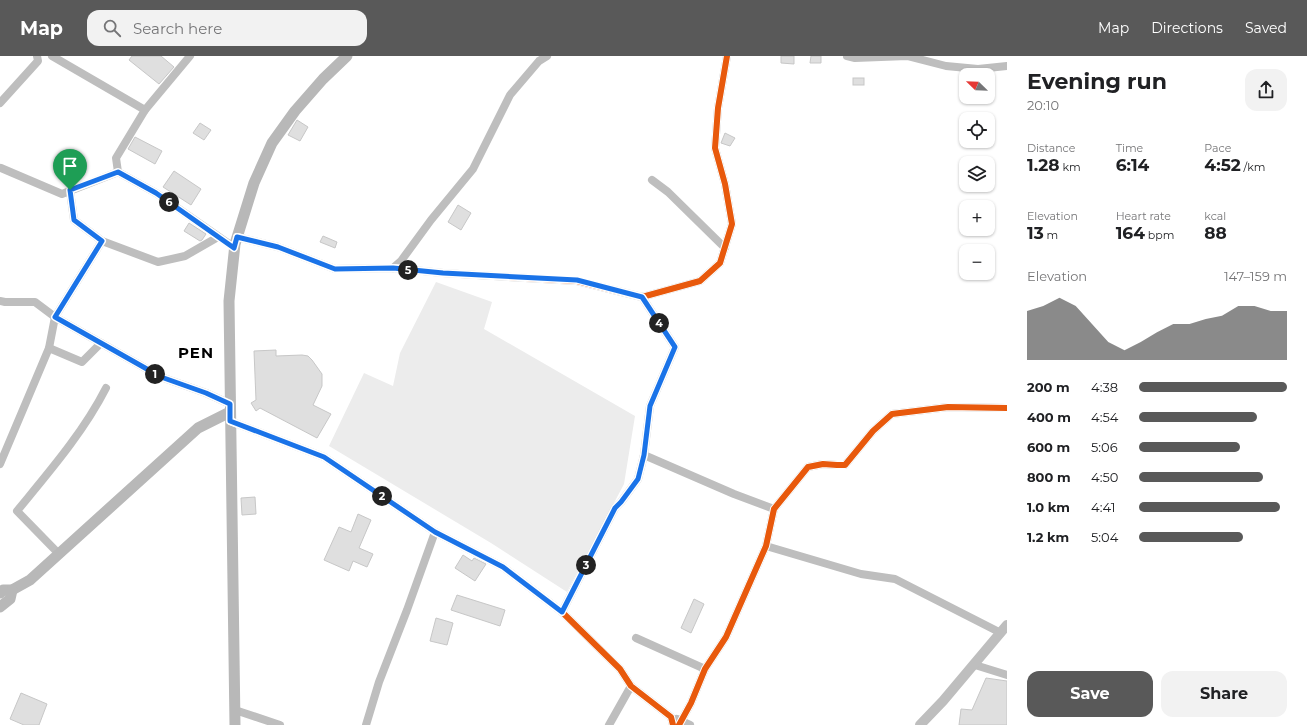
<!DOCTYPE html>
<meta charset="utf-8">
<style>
body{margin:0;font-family:Montserrat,sans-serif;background:#f2f2f2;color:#202124;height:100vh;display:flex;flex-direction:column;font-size:15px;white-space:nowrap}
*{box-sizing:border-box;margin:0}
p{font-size:13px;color:#757577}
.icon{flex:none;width:22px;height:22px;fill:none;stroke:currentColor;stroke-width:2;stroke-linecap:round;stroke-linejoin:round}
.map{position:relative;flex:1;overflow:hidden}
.details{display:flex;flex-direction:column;background:#fff;width:300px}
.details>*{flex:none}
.needle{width:26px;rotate:293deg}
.buttons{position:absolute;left:959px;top:12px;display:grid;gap:8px}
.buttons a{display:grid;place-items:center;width:36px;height:36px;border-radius:8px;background:#fff;box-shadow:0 1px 3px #0004;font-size:20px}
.pin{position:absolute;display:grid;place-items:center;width:34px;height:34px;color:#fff;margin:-41px -17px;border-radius:50% 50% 50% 0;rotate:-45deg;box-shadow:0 0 4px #0007}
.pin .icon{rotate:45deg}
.km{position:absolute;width:20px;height:20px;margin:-10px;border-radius:50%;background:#222;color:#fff;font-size:11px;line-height:20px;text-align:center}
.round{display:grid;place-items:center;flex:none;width:42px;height:42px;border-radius:12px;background:#f2f2f2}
.summary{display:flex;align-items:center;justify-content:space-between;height:68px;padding:0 20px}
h1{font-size:22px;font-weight:700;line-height:30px}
.figures{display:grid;grid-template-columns:repeat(3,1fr);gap:6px;height:68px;padding:4px 20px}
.figures div{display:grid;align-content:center}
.figures b{font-size:17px;font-weight:700}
.figures small{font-size:11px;font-weight:400}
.figures p{font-size:11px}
.chart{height:112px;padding:8px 20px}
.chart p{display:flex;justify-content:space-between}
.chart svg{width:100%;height:72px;margin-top:4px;fill:#595959;opacity:.7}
.primary-button{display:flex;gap:8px;margin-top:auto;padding:8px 20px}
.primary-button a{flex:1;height:46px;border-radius:12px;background:#595959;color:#fff;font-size:16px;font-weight:700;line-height:46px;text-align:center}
.primary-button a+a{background:#f2f2f2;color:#202124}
ul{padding:0 20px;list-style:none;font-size:13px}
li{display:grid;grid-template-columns:64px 48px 1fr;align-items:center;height:30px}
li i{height:10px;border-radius:5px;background:#595959}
header{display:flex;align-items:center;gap:24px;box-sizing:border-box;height:56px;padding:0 20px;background:#595959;color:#fff}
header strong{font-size:19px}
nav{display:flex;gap:22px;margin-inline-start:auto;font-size:14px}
.search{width:280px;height:36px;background:#f2f2f2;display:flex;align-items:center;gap:10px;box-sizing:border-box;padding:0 14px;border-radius:12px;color:#757577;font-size:15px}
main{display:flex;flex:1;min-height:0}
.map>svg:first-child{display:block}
</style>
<header>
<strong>Map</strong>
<div class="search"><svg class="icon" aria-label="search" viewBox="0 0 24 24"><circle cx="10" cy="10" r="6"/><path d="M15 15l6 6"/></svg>Search here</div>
<nav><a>Map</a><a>Directions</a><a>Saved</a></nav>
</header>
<main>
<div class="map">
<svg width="1007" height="669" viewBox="0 0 1007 669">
<rect width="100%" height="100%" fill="#fff"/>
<!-- green -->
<polygon fill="#ececec" points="436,226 492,246 484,273 635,360 624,428 567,536 491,487 329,390 364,317 393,330 400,297"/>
<!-- building -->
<g fill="#dfdfdf" stroke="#c7c7c7">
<polygon points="132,0 161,0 174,11 159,28 129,4"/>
<polygon points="781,0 794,0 794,8 781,7"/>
<polygon points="811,0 821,0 821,7 810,7"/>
<rect x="853" y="22" width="11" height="7"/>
<polygon points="297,64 308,71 300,85 288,79"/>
<polygon points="200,67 211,74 204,84 193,77"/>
<polygon points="725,77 735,82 730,90 721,87"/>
<polygon points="135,81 162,95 155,108 128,93"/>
<polygon points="174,115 201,133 191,149 163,131"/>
<polygon points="458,149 471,157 461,174 448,166"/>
<polygon points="189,167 206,178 202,184 200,185 184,175"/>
<polygon points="323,180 337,186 335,192 320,186"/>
<polygon points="276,294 276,300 302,299 308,300 312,304 322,318 322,330 313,349 331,358 317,382 260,352 256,355 251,347 256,344 254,295"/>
<polygon points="255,441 256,458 242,459 241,442"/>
<polygon points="358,458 371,464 359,492 373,498 367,511 353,505 349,515 324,504 339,471 351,476"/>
<polygon points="463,499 472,505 474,502 486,508 475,525 455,512"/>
<polygon points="457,539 505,554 500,570 451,554"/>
<polygon points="694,543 704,548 691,577 681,572"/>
<polygon points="436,562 453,567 447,589 430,585"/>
<polygon points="986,622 1007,625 1007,669 959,669 961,653 972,654"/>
<polygon points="21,637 47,648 39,669 24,669 10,663"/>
</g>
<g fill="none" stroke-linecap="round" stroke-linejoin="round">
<!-- minor -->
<g stroke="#bebebe" stroke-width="8">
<polyline points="52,0 145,54"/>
<polyline points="847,0 855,2 907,0 946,10 978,13 1007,10"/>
<polyline points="0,47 38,5 37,0"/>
<polyline points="1,112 62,138 118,116 156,137 235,192"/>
<polyline points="118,116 116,102 145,54 190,0"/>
<polyline points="652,124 668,136 725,192"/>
<polyline points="70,135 74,164 102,185 158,206 185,200 218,181"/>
<polyline points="237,181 278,191 335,213 393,212 443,217 577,225 642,241 700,225 720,207 732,168 725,128 715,92 718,52 727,0"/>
<polyline points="393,212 401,205 431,164 473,113 510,39 539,5 547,0"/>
<polyline points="0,245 5,246 35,246 55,261 101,287"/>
<polyline points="49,292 55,261 102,185"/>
<polyline points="230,365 324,401 435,476 503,511 562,556 620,613 631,630 671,661 673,669"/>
<polyline points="644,399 734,438 774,453"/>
<polyline points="0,408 49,292 82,306 101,287 161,321 206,337 230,348"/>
<polyline points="766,490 861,518 895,523 1001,577"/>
<path d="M 59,498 L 17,455 C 49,416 83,377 106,332"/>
<polyline points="562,556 615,452 621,446 638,423 644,399 650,350 675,291 642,241"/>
<polyline points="636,582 705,613"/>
<polyline points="975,609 1007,619"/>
<polyline points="235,654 280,669"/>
<polyline points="677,663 690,669"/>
<polyline points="366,669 379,626 407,554 435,476"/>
<polyline points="609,669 631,630"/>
<polyline points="679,669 691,647 705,613 726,581 766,490 774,453 808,411 823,408 837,409 845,409 873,375 892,358 948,351 1007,352"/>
</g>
<!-- tertiary -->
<polyline stroke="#bebebe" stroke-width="10" points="920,669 943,645 1007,569"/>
<!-- secondary -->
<g stroke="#b8b8b8" stroke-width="11">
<polyline points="0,537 3,534 12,534 30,524 198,372 230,356"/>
<polyline points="0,551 10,543 12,534"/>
<polyline points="235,669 229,245 235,188 254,127 272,87 295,55 323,23 347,0"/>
</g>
<defs>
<g id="cycleway">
<polyline points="237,181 278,191 335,213 393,212 443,217 577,225 642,241 700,225 720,207 732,168 725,128 715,92 718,52 727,0"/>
<polyline points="230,365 324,401 435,476 503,511 562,556 620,613 631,630 671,661 673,669"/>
<polyline points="679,669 691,647 705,613 726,581 766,490 774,453 808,411 823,408 837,409 845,409 873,375 892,358 948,351 1007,352"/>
</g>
</defs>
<!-- cycleway casing -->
<use href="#cycleway" stroke="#fff" stroke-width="8"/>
<!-- cycleway -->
<use href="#cycleway" stroke="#e8590c" stroke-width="6"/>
</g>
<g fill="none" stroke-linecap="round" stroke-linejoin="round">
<defs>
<polygon id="route" points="118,116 156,137 234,192 237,181 278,191 335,213 393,212 443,217 577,224 642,241 675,291 650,350 644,399 638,423 621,446 615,452 562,556 503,511 435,476 324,401 230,365 230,348 206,337 161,321 55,261 102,185 74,164 70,134"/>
</defs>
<!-- route casing -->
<use href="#route" stroke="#fff" stroke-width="8"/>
<!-- route -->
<use href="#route" stroke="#1a73e8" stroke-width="5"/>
</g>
<g text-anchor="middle" stroke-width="4" stroke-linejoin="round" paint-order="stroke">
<!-- district labels -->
<g font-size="15" font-weight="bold" letter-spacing="1" fill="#000" stroke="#fff">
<text x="196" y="302">PEN</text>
</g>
</g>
</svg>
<div class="buttons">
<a><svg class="needle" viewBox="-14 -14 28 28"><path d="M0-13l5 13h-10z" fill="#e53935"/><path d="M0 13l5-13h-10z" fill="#757577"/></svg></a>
<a><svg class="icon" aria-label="locate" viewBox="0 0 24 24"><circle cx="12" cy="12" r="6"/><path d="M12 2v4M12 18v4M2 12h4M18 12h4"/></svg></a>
<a><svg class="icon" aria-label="layers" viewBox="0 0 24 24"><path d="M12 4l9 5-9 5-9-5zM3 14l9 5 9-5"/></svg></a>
<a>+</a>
<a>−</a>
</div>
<div class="pin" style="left:70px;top:134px;background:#1e9e55"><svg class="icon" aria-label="arrive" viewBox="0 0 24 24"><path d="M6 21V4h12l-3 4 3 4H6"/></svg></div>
<b class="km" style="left:155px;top:318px">1</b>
<b class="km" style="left:382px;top:440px">2</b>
<b class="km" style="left:586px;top:509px">3</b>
<b class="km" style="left:659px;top:267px">4</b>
<b class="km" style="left:408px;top:214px">5</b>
<b class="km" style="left:169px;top:146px">6</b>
</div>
<section class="details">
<div class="summary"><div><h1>Evening run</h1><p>20:10</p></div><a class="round"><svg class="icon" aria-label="share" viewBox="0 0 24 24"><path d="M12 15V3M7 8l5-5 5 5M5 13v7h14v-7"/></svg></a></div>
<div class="figures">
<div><p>Distance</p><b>1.28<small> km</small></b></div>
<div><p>Time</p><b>6:14</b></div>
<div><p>Pace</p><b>4:52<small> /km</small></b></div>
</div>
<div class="figures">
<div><p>Elevation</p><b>13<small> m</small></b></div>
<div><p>Heart rate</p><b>164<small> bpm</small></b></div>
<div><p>kcal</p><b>88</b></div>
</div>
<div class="chart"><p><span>Elevation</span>147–159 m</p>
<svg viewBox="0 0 160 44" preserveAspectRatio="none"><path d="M0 44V14L10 11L20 6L30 11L40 22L50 33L60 38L70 33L80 27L90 22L100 22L110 19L120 17L130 11L140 11L150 14L160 14V44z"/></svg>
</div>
<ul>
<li><b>200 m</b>4:38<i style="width:100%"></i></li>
<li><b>400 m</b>4:54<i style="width:80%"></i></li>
<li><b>600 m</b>5:06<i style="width:68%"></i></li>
<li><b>800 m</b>4:50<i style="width:84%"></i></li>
<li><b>1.0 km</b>4:41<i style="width:95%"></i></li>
<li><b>1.2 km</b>5:04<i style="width:70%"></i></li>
</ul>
<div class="primary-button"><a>Save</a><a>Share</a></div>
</section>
</main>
